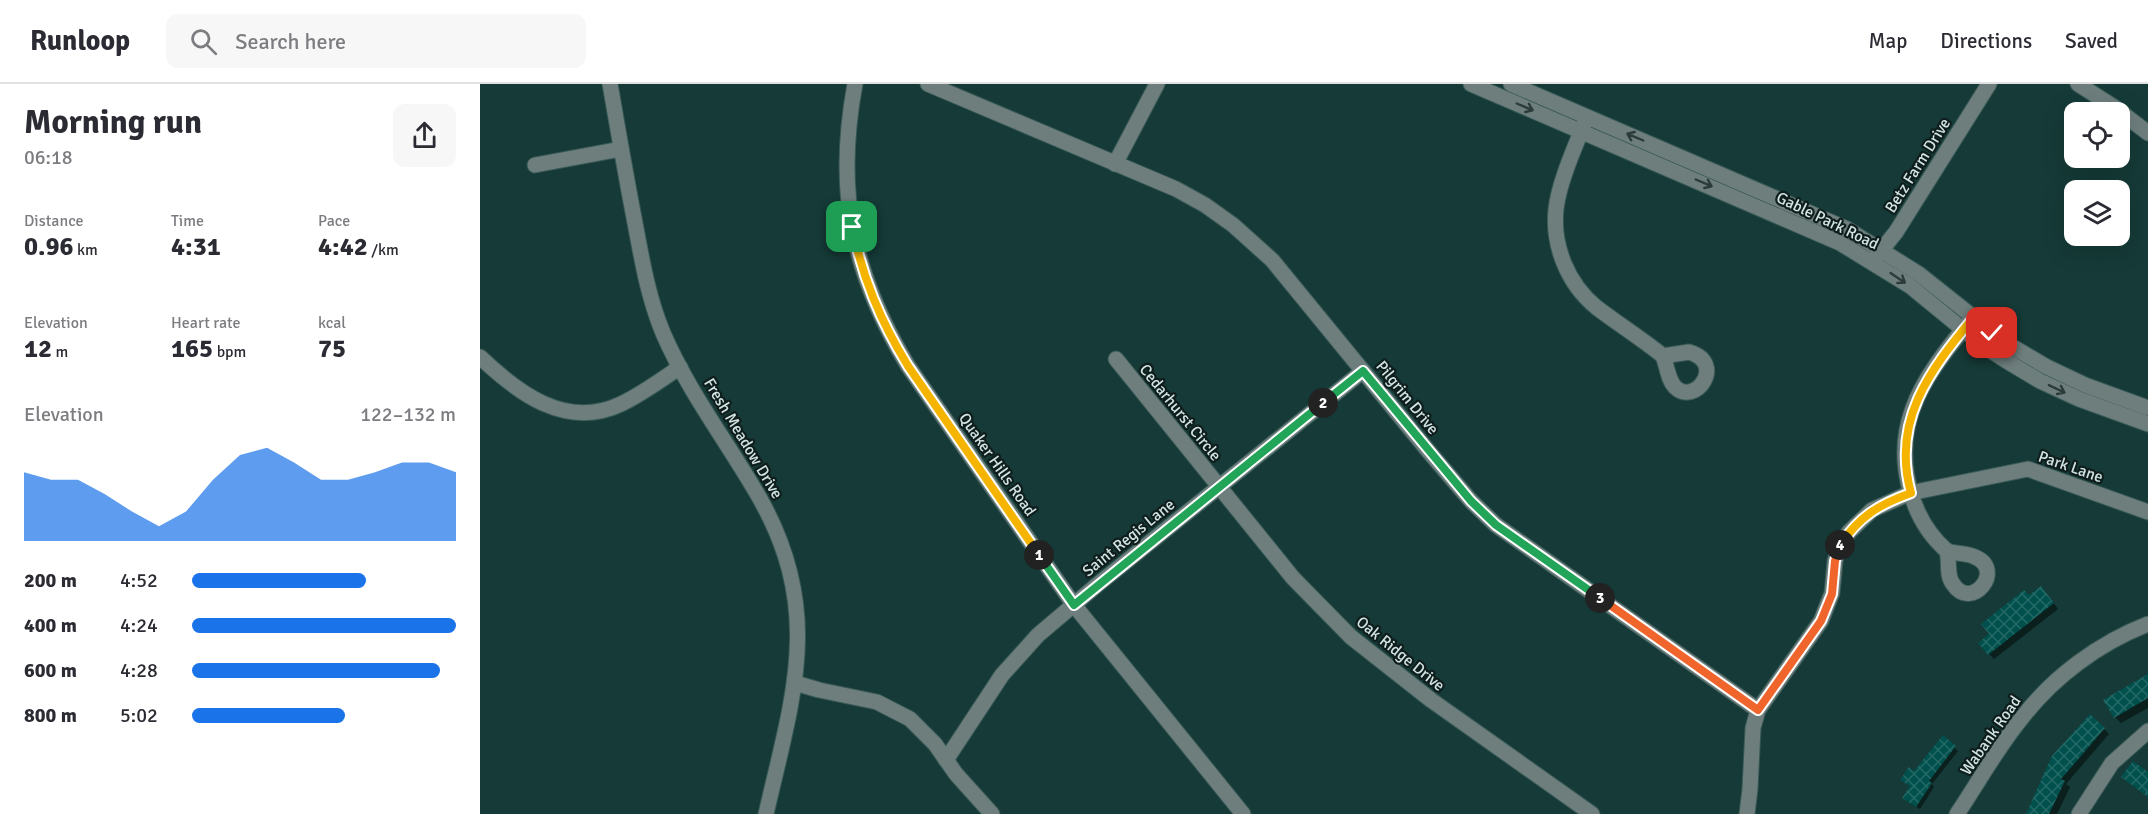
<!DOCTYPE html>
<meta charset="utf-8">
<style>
body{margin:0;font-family:Signika,sans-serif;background:#f7f7f7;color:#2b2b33;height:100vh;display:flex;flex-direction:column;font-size:22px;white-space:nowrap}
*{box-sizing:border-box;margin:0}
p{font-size:20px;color:#7c7c81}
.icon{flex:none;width:33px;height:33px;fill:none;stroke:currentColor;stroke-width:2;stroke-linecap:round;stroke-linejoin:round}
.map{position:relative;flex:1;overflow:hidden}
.drawer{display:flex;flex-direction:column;background:#fff;width:480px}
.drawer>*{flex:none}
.fabs{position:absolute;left:1584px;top:18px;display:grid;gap:12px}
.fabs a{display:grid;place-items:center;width:66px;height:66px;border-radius:12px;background:#fff;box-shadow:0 6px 24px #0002;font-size:30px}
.pin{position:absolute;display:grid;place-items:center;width:51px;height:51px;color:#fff;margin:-26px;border-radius:12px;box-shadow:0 3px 9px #0006}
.km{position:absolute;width:30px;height:30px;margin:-15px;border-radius:50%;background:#222;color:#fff;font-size:16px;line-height:30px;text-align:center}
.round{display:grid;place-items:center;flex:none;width:63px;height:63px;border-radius:12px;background:#f7f7f7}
.summary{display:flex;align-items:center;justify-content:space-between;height:102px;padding:0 24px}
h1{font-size:33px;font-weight:700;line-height:45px}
.stats{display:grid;grid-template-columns:repeat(3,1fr);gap:9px;height:102px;padding:6px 24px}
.stats div{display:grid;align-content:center}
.stats b{font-size:26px;font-weight:700}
.stats small{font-size:16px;font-weight:400}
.stats p{font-size:16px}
.chart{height:168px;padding:12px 24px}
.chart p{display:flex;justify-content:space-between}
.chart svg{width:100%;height:108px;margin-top:6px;fill:#1a73e8;opacity:.7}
ul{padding:0 24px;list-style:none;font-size:20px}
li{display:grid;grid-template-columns:96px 72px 1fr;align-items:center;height:45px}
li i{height:15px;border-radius:8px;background:#1a73e8}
header{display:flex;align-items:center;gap:36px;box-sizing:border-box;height:84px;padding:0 30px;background:#fff;border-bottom:2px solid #e1e1e2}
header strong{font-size:28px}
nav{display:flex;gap:33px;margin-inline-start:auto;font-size:21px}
.search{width:420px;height:54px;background:#f7f7f7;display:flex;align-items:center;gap:15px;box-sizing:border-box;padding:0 21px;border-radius:12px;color:#7c7c81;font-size:22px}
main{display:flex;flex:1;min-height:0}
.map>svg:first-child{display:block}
</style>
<header>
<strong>Runloop</strong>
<div class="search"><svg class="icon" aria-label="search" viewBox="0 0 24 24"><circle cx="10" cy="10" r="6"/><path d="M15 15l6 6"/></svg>Search here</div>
<nav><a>Map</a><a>Directions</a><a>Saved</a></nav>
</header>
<main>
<section class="drawer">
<div class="summary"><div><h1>Morning run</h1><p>06:18</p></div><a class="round"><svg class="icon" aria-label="share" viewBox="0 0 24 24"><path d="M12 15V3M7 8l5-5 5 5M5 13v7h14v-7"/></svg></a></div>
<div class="stats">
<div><p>Distance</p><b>0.96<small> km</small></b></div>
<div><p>Time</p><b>4:31</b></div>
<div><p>Pace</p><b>4:42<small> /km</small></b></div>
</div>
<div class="stats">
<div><p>Elevation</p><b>12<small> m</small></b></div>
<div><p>Heart rate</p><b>165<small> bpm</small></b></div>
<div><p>kcal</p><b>75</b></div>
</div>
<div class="chart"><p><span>Elevation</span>122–132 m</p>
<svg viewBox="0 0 160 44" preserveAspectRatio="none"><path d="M0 44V16L10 19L20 19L30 25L40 32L50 38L60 32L70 19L80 9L90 6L100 12L110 19L120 19L130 16L140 12L150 12L160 16V44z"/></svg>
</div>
<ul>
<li><b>200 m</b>4:52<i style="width:66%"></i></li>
<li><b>400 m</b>4:24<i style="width:100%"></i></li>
<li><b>600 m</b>4:28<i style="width:94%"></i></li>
<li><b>800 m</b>5:02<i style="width:58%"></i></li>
</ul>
</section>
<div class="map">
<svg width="1668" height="730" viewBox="0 0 1668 730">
<defs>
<pattern id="building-cross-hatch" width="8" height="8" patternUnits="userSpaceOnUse" patternTransform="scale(1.5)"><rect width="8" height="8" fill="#00504d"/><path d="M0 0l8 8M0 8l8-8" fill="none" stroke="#246966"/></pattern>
</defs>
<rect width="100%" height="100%" fill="#153a37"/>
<!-- shadow -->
<g fill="#0007">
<polygon points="1566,509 1578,525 1514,575 1509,570 1511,551 1550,513"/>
<polygon points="1668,592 1668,624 1641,639 1635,633"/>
<polygon points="1610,632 1629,650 1586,700 1590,703 1577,730 1547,730"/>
<polygon points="1463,653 1478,667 1452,700 1454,703 1440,725 1427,717 1434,689"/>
</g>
<!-- building -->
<g fill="url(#building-cross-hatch)">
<polygon points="1561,502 1574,519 1508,571 1498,559 1509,550 1501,540 1544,506 1549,511"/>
<polygon points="1668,590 1668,614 1634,634 1623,616"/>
<polygon points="1610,630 1625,644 1581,695 1585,697 1569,730 1546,730 1572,672"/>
<polygon points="1463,651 1476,662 1449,697 1452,699 1436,723 1422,714 1430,702 1420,696 1429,683 1434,687"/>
<polygon points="1653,677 1668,688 1668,713 1641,693"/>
</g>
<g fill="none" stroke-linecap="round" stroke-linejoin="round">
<defs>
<g id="minor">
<path d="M 130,0 C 138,46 146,93 155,139 C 162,176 168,213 183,249 C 208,307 248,359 279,413 C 344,527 313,612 286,730"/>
<path d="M 375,0 C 355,107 372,189 428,282 L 594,521 L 763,730"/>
<polyline points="448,0 696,105 725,121 753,141 792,176 950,369 991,417 1016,441 1278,626"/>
<polyline points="991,0 1360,159 1430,202 1502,261 1525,276 1560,297 1599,315 1668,340"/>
<polyline points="1031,0 1367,145 1439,190 1512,248 1533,263 1567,283 1605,301 1668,324"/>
<polyline points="1598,0 1634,23 1668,49"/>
<path d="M 1105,38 C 1095,63 1079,98 1076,125 C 1072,162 1088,200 1116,223 C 1138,240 1161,254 1183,272"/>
<polyline points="635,80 677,0"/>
<polyline points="55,81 141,65"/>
<polyline points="1396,173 1416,148 1509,0"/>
<path d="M 1209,268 C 1247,279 1215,323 1195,303 C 1188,296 1187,282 1183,272 Z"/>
<path d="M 0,273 C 38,309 86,346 141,320 C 162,310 181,296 200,283"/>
<polyline points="636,275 813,494 871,553 951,616 1112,730"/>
<path d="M 1467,467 C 1428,433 1415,372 1433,324 C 1444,293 1468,264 1488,239"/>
<path d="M 1467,467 C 1476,470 1487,469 1495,473 C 1526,486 1491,528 1473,500 C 1466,491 1470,478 1467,467 Z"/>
<polyline points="315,599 339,606 397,618 430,635 455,660 476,690 512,730"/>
<polyline points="466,676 522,591 558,551 617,501 883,287"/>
<polyline points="1267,730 1270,705 1273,644 1278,626 1341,537 1352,509 1355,477 1359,463 1369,448 1392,426 1430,409 1548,385 1668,428"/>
<path d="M 1477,730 C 1498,699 1517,664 1541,635 C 1573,593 1619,559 1668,540"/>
<polyline points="1599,730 1632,679 1668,647"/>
</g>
</defs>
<!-- minor casing -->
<use href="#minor" stroke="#375956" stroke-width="17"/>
<!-- minor -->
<use href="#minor" stroke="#6e7e7d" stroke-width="15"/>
</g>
<!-- one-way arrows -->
<defs><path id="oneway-shaft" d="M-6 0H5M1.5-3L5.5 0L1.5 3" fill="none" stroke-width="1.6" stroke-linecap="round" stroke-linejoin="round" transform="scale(1.5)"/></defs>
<g stroke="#2c3b3a">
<use href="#oneway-shaft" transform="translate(1045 23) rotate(23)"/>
<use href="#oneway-shaft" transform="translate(1155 53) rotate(-157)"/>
<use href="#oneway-shaft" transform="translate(1224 99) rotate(23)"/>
<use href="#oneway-shaft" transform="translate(1418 194) rotate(34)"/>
<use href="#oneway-shaft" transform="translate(1577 305) rotate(26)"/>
</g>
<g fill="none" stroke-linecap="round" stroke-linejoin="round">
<defs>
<path id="split-1" d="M 372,143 C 383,195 400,236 428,282 L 559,471"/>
<polyline id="split-2" points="559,471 594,521 843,319"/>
<polyline id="split-3" points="843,319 883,287 991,417 1016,441 1120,514"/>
<polyline id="split-4" points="1120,514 1278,626 1341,537 1352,510 1355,477 1360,461"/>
<path id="split-5" d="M 1360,461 C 1380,432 1398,421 1431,409 C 1411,337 1450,286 1493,234 L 1512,249"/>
</defs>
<!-- split-1 casing -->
<use href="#split-1" stroke="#fff" stroke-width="12"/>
<!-- split-2 casing -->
<use href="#split-2" stroke="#fff" stroke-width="12"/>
<!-- split-3 casing -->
<use href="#split-3" stroke="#fff" stroke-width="12"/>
<!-- split-4 casing -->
<use href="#split-4" stroke="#fff" stroke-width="12"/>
<!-- split-5 casing -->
<use href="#split-5" stroke="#fff" stroke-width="12"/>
<!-- split-1 -->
<use href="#split-1" stroke="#f5b400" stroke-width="8"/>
<!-- split-2 -->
<use href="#split-2" stroke="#22a559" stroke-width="8"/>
<!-- split-3 -->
<use href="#split-3" stroke="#22a559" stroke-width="8"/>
<!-- split-4 -->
<use href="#split-4" stroke="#f0652b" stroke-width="8"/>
<!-- split-5 -->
<use href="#split-5" stroke="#f5b400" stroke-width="8"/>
</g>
<g text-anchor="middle" stroke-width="4.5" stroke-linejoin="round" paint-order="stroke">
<!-- street labels -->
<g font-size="16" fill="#d2e5e4" stroke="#0f1e1d">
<text transform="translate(1437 81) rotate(-58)" y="6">Betz Farm Drive</text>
<text transform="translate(1348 136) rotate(26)" y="6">Gable Park Road</text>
<text transform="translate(928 313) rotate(51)" y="6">Pilgrim Drive</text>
<text transform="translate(701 328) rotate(51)" y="6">Cedarhurst Circle</text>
<text transform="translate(264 354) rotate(59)" y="6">Fresh Meadow Drive</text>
<text transform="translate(518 380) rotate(55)" y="6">Quaker Hills Road</text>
<text transform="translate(1591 382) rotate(19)" y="6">Park Lane</text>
<text transform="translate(648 453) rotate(-39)" y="6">Saint Regis Lane</text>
<text transform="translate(921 569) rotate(39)" y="6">Oak Ridge Drive</text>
<text transform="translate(1510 651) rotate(-55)" y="6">Wabank Road</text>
</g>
</g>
</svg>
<div class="fabs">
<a><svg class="icon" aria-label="locate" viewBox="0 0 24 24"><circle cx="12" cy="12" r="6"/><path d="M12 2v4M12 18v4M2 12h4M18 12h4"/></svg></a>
<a><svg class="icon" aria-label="layers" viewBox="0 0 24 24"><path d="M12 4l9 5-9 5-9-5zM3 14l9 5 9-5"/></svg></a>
</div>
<div class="pin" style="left:372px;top:143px;background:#1e9e55"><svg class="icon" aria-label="arrive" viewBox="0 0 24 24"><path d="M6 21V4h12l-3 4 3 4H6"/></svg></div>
<div class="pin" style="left:1512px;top:249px;background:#d93025"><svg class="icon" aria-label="check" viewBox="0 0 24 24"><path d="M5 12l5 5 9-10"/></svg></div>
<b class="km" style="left:559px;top:471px">1</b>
<b class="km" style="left:843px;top:319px">2</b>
<b class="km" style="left:1120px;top:514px">3</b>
<b class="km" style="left:1360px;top:461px">4</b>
</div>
</main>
